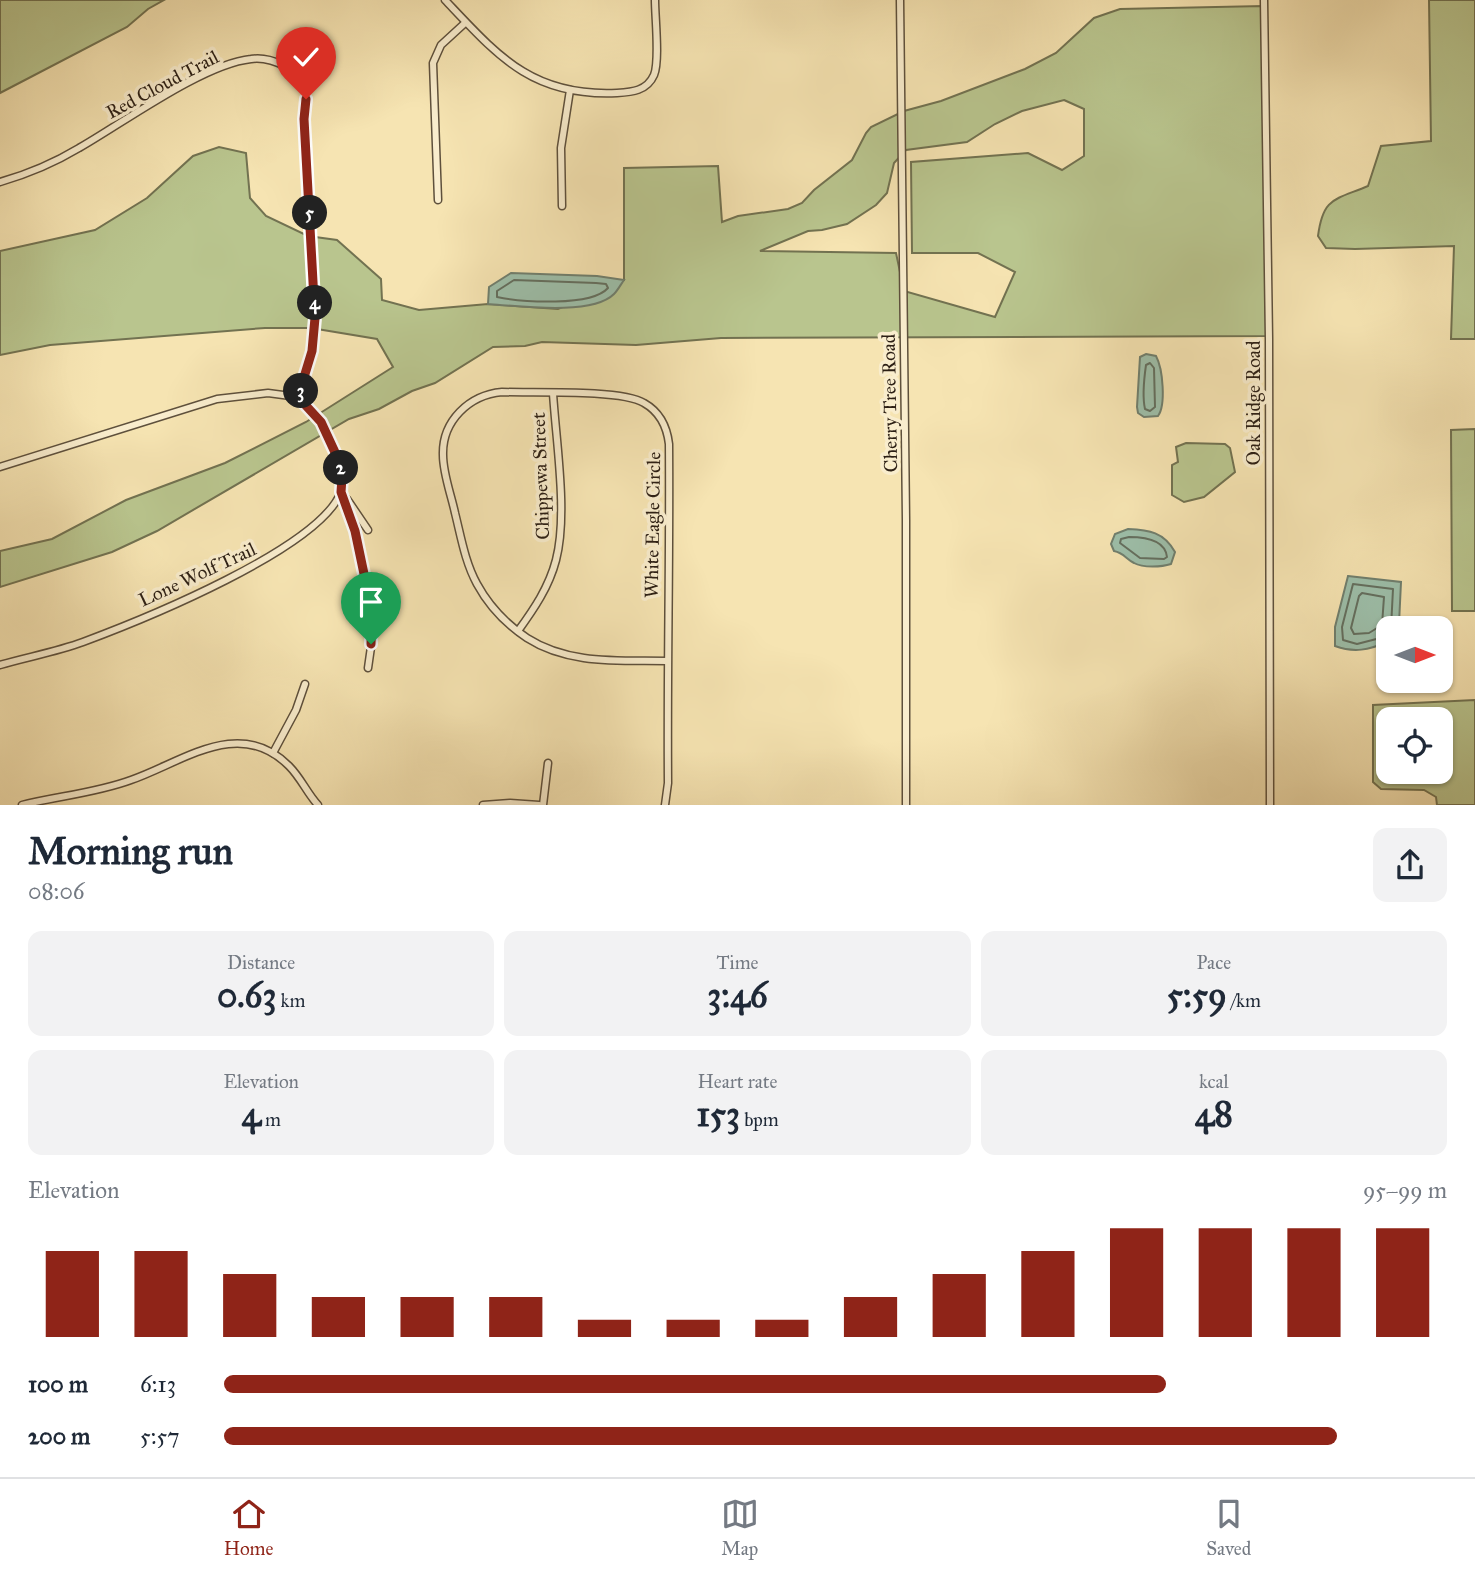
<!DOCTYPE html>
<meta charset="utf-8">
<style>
body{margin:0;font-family:"IM FELL Great Primer",serif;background:#f2f2f3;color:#1f2937;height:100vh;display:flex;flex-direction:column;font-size:26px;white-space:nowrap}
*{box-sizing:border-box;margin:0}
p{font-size:23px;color:#747a83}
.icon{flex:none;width:38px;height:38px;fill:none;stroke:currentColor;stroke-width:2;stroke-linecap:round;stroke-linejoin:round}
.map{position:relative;height:805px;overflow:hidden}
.side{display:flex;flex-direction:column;background:#fff;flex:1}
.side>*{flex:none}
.needle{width:46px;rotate:90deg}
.fabs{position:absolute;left:1376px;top:616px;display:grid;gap:14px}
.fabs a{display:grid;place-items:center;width:77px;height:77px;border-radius:14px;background:#fff;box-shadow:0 2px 5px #0004;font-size:35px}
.pin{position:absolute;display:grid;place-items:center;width:60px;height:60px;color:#fff;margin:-72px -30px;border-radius:50% 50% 50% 0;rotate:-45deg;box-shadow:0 0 7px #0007}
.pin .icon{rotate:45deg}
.km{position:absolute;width:35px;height:35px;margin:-18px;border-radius:50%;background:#222;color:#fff;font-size:19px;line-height:35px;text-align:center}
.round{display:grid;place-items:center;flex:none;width:74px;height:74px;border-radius:14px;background:#f2f2f3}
.head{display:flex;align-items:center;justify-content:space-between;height:119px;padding:0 28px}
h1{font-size:38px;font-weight:800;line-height:52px}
.stats{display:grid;grid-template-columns:repeat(3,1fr);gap:10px;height:119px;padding:7px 28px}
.stats div{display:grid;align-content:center;border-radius:14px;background:#f2f2f3;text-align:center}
.stats b{font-size:35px;font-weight:800}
.stats small{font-size:19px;font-weight:400}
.stats p{font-size:19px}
.chart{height:196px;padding:14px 28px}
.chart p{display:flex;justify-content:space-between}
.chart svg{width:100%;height:126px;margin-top:7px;stroke:#8f2418;stroke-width:6}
ul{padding:0 28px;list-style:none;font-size:23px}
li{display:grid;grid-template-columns:112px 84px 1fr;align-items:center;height:52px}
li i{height:18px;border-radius:9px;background:#8f2418}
.menu{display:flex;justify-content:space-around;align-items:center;height:98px;border-top:2px solid #e0e1e3;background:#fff;font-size:19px;color:#747a83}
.menu a{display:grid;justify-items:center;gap:4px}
.menu .active{color:#8f2418}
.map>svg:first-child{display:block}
</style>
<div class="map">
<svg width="1475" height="805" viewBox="0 0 1475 805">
<rect width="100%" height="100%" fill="#f6e4b2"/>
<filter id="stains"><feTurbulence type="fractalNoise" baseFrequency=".00286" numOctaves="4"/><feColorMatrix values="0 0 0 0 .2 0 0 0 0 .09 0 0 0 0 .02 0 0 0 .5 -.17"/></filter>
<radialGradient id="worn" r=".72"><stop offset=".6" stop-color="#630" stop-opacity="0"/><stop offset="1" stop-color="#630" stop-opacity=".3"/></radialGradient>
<!-- green -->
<g fill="#b9c58e" stroke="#727251" stroke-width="2" fill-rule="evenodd">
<polygon points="0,0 164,0 148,9 127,27 0,93"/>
<path d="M 1429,0 L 1475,0 L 1475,339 L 1451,339 L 1454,246 L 1355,249 L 1326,248 L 1318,236 C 1323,197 1335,200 1368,186 L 1381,146 L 1431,141 Z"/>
<path d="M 1263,6 L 1266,336 L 721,338 L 636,345 L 542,342 L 525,346 L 493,347 L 435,383 L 412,391 L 379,409 L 349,419 L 157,531 L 112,552 L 0,587 L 0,551 L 52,539 L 126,500 L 225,463 L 306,422 L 393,367 L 377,339 L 311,328 L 265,328 L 50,345 L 0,355 L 0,251 L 95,230 L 147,198 L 193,156 L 219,147 L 246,153 L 250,198 L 266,216 L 308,236 L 337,240 L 381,279 L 382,300 L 419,310 L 488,304 L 558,309 L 624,280 L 624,168 L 718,166 L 722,222 L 738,216 L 788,209 L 802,203 L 814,190 L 852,160 L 866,133 L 871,127 L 904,111 L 941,101 L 1025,69 L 1056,53 L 1094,18 L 1120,9 ZM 1064,100 L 1084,109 L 1084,156 L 1062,170 L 1028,153 L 911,162 L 912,253 L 978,253 L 1015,272 L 995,317 L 904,291 L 896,253 L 760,251 L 808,231 L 822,230 L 847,224 L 876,205 L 887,193 L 894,163 L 906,150 L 967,142 L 995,124 L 1022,111 Z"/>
<polygon points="1475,429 1475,611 1452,611 1451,430"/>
<polygon points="1186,443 1225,444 1230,448 1235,472 1204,497 1184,502 1172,495 1172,465 1178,462 1176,447"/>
<path d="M 1475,700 L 1475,805 L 1437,805 L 1436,797 L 1424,790 L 1381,789 L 1373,782 L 1373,705 ZM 1388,719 L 1440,719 L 1440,772 L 1388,772 Z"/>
</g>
<!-- water -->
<g fill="#9dbfaa" stroke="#707f6e" stroke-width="2">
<path d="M 511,273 L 597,276 L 624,280 C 621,284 618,290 614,294 C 592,316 518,306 488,304 L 489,287 Z"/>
<path d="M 1146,354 L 1156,356 C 1163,369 1166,405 1158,416 L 1144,417 L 1138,413 L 1137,407 L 1140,357 Z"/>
<path d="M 1128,529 C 1149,530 1164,532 1175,552 L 1171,564 C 1162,567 1143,568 1134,563 C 1126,559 1124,553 1114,551 L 1111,544 L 1115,534 Z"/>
<path d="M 1348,576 L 1401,582 L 1399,624 L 1398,628 L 1388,628 L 1387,642 C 1369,650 1354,653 1335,646 L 1335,627 Z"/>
</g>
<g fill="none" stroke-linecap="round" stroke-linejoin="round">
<!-- shore -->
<g stroke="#646f5f" stroke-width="2">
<path d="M 514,280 L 596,283 L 606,284 L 608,288 C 591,307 522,302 497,297 L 497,291 Z"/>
<path d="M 1150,363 L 1154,368 L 1155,407 L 1150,411 L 1145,409 C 1142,396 1144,379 1146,365 Z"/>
<path d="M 1129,537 C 1144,537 1165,539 1167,557 L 1164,559 L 1140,558 L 1120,543 L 1121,539 Z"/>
<polygon points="1362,593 1384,597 1382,625 1369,633 1354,634 1351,628 1359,596"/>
<polyline points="1388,636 1357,644 1343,640 1342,627 1353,584 1393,589 1391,628"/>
</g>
<defs>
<g id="minor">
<path d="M 445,0 C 498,56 532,97 617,93 C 632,92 647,91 654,75 C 660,61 655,18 655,0"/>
<polyline points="900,0 906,520 906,805"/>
<polyline points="1264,0 1269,339 1270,805"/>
<path d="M 0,182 C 28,174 54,163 79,148 C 123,123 203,64 251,59 C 264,57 275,61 287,67 C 295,72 304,82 306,92 C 307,101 304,111 304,119 L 315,318 L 309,366 L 298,397"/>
<polyline points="438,200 433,63 441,45 465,23"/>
<polyline points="562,206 561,148 570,90"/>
<polyline points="298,397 313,411 326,431 341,471 341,492 355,531 372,612 373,633 368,668"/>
<polyline points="0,467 217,399 268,393 298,397"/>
<polyline points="347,499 368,530"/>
<path d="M 518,631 C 534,609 549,587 556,560 C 568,514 556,442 553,393"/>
<path d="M 0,665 C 27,657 56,652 83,642 C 142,620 319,549 341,492"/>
<polyline points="273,753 296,710 305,684"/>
<path d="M 22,805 C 58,796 96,793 131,780 C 183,762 239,716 289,766 C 301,778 307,793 318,805"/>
<polyline points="483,805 510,803 539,805"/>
<polyline points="543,805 548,763"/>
<path d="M 665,805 L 668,783 C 667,670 670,557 669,444 C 667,427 660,412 644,403 C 622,389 532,393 502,392 C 469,395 442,421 443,455 C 443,474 451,494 455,513 C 461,537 465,562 477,584 C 489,606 506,624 527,638 C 569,665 620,660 667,661"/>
</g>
</defs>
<!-- minor casing -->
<use href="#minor" stroke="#5e503c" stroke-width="9"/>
<!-- minor -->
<use href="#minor" stroke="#f9edcd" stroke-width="6"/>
</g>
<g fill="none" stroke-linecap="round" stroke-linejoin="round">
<defs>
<polyline id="route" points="306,99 304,119 315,318 312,351 298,397 321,422 339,461 342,478 341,492 355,531 372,612 371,644"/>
</defs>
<!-- route casing -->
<use href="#route" stroke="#fff" stroke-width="14"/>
<!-- route -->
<use href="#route" stroke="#8f2418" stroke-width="9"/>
</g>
<g text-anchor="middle" stroke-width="7" stroke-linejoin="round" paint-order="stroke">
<!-- street labels -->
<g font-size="19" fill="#2c1f14" stroke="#f9edcd">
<text transform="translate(162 84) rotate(-28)" y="7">Red Cloud Trail</text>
<text transform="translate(889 403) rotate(-91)" y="7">Cherry Tree Road</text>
<text transform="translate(1253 403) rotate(-90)" y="7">Oak Ridge Road</text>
<text transform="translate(540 476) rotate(-92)" y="7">Chippewa Street</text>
<text transform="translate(652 525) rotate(-89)" y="7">White Eagle Circle</text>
<text transform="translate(197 574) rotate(-25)" y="7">Lone Wolf Trail</text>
</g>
</g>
<rect width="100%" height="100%" filter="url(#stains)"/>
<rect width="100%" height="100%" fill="url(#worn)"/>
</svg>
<div class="fabs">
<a><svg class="needle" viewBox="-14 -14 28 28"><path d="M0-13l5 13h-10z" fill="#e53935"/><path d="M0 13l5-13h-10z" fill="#747a83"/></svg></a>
<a><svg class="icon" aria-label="locate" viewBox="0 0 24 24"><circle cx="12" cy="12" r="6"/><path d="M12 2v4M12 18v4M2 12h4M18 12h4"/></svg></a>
</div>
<div class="pin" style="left:371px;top:644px;background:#1e9e55"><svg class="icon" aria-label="arrive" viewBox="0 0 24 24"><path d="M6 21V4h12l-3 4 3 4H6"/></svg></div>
<div class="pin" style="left:306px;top:99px;background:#d93025"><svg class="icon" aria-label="check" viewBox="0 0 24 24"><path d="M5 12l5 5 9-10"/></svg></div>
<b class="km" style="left:341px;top:468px">2</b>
<b class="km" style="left:301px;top:391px">3</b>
<b class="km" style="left:315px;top:303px">4</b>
<b class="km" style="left:310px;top:213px">5</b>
</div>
<section class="side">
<div class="head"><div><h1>Morning run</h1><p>08:06</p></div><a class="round"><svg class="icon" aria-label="share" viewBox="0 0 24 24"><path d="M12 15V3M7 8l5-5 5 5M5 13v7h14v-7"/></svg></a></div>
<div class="stats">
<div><p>Distance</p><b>0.63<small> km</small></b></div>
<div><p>Time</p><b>3:46</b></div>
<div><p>Pace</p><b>5:59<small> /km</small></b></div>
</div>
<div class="stats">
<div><p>Elevation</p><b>4<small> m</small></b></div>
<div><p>Heart rate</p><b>153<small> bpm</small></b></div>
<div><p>kcal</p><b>48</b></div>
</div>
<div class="chart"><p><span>Elevation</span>95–99 m</p>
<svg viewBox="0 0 160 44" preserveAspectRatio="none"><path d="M5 44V14M15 44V14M25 44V22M35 44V30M45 44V30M55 44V30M65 44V38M75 44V38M85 44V38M95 44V30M105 44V22M115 44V14M125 44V6M135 44V6M145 44V6M155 44V6"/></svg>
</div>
<ul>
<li><b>100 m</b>6:13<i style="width:77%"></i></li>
<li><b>200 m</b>5:57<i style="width:91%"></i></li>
</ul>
</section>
<nav class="menu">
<a class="active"><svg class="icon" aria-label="home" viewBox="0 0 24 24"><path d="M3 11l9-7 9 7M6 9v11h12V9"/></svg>Home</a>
<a><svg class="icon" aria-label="map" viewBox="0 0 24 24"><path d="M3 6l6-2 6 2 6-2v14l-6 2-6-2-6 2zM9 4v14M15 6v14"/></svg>Map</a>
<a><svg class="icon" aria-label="saved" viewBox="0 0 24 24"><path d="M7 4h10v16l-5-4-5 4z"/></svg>Saved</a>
</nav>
